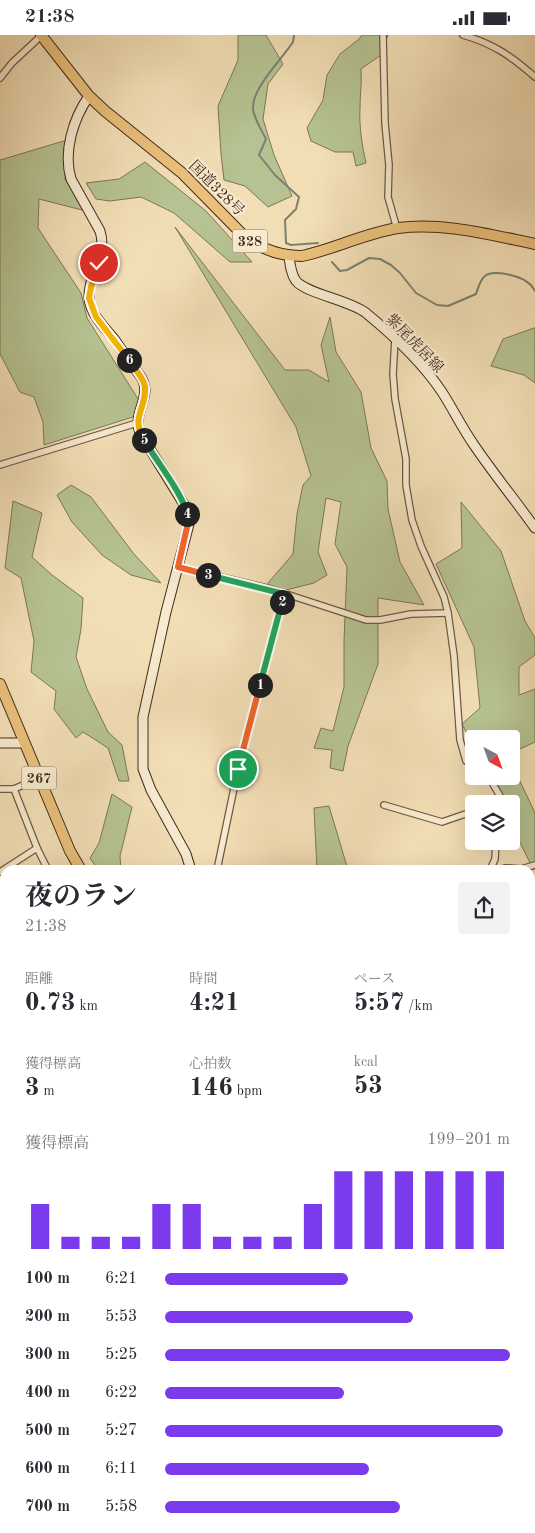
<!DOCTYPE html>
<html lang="ja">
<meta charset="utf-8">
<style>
body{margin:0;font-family:"Old Standard TT","Noto Serif JP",serif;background:#f2f2f3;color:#2b2b33;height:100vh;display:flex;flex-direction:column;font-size:19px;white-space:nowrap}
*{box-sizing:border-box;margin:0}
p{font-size:16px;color:#7c7c81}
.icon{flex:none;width:28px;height:28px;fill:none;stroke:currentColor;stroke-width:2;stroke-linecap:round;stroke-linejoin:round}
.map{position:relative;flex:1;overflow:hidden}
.panel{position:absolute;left:0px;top:830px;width:535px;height:669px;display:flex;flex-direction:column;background:#fff;border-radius:15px 15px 0 0;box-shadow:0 5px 20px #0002}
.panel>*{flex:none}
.needle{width:32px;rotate:139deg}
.fabs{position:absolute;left:465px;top:695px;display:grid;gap:10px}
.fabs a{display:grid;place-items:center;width:55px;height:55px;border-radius:5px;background:#fff;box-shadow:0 5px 20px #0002;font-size:25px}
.pin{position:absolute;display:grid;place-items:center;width:42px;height:42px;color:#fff;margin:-21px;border:2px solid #fff;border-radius:50%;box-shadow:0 1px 5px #0007}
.km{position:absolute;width:25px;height:25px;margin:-12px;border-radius:50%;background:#222;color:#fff;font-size:14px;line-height:25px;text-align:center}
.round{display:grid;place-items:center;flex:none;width:52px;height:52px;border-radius:5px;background:#f2f2f3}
.head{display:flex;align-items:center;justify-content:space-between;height:85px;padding:0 25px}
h1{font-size:28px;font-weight:700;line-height:38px}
.stats{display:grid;grid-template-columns:repeat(3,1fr);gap:8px;height:85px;padding:5px 25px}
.stats div{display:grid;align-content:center}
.stats b{font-size:25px;font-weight:700}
.stats small{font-size:14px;font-weight:400}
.stats p{font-size:14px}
.chart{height:140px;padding:10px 25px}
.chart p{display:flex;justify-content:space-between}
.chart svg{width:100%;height:90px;margin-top:5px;stroke:#7c3aed;stroke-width:6}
ul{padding:0 25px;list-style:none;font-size:16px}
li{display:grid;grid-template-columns:80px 60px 1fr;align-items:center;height:38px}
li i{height:12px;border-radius:6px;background:#7c3aed}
.status{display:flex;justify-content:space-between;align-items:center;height:35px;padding:0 25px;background:#fff;direction:ltr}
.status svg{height:14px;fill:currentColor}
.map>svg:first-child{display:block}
</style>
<div class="status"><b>21:38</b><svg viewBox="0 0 49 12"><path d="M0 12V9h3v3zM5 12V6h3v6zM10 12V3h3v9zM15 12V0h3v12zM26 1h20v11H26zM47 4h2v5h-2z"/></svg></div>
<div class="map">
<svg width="535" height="1498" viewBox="0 0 535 1498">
<rect width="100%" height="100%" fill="#f2deb5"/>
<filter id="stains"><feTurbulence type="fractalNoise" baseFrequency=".004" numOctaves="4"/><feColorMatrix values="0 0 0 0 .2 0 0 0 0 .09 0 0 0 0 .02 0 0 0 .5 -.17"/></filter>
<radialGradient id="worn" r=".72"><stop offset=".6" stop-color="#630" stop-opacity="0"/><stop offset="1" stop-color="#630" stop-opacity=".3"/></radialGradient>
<!-- green -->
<g fill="#b6c291" stroke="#7d7757">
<polygon points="238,0 266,0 283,29 268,49 263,84 274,120 292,161 268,172 245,151 224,145 221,119 218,71 238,25"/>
<path d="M 362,0 L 388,0 L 381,20 L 361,34 C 362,47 360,60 360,73 C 359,92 362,110 366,128 L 356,131 L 353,117 L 335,117 L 311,106 L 307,93 L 323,65 L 327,40 L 340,19 L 359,4 Z"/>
<polygon points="67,105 65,144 86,176 39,164 38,193 81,258 87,283 140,367 136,381 44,410 43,387 34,362 20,357 0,319 0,125"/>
<polygon points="145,127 206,176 252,227 230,227 174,178 141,162 110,166 96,164 86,148 119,144"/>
<polygon points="175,192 285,335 309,335 329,347 321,310 330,282 336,317 361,357 371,413 387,446 388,474 400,527 424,570 378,563 378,629 348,711 343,736 330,733 332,715 314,713 321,693 333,696 344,652 344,606 347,532 335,509 341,467 326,463 318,517 327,540 314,548 286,555 274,561 268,548 293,519 297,479 303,450 311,441 296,392"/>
<polygon points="534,293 535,293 535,348 524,340 491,331 503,304"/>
<polygon points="71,450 91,462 134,519 161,548 131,540 102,520 72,487 57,460"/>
<polygon points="13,466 42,478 32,522 52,540 83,563 81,594 76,622 87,654 108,697 122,710 129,746 119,746 108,713 83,697 76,703 54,674 56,656 31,637 34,606 21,543 5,533"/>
<polygon points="461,467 501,516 525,586 535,603 535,620 519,632 519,660 535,654 535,707 511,718 511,704 474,704 474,713 462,689 480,673 474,612 436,529 462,513"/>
<polygon points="511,727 535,778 535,832 532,832 511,789 511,769 501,769 488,741 511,741"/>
<polygon points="112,759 132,772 120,821 121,835 98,835 90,823 99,808"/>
<polygon points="329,771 348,835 317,835 314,773"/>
<polygon points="535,853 535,943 530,947 530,856"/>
<polygon points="5,1026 5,1160 0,1159 0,1027"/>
<polygon points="0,1264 5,1271 5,1325 0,1321"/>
<polygon points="530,1324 535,1329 535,1382 530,1375"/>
<polygon points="530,1396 535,1400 535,1498 490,1498 487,1494 530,1494"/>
<polygon points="216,1494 320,1494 322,1498 218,1498"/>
</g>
<!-- water -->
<g fill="#9cbcab" stroke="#798272">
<polygon points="0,1159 5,1160 5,1271 0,1264"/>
<polygon points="150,1494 216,1494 218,1498 150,1498"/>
</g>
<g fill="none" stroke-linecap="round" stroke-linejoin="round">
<!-- stream -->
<g stroke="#798272" stroke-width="2">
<path d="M 294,0 L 293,7 C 282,24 253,52 253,72 C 252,80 262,96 266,104 L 259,120 L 275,140 L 299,162 L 296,174 L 285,185 L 286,208 L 291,210 L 318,208"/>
<path d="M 332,227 L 340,236 L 347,235 L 369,223 L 380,224 L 391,230 L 400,238 L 416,258 L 437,270 L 448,271 L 476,259 C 478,253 480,245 485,241 C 493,234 520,241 527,247 C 531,249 533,253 535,256"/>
</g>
<defs>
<g id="street">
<polyline points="383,0 385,88 389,130 388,162 397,194"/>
<path d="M 463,0 C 494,9 511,21 535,42"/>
<polyline points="0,43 12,28 42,0"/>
<polyline points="395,304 393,339 395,364 406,424 406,450 412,485 421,511 444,562 448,578 454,621 460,705 466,726 474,731"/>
<polyline points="0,430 137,388"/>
<polyline points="178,532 271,554 366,585 380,585 411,579 448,578"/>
<polyline points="488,741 503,766 503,769"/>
<polyline points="0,754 14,754 39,743"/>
<polyline points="14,754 37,813 48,835"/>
<polyline points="384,770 442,787 474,776"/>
<polyline points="217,835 238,734 284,559"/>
<polyline points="490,835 495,824 496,806"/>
<polyline points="498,835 506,833 521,834 535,830"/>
<polyline points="0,837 37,813"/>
<polyline points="0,884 5,881"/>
<polyline points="530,1064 535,1066"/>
<polyline points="530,1182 535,1179"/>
<polyline points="530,1379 535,1384"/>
<polyline points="0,1423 5,1429"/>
<polyline points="0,1474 5,1470"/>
<polyline points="468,1494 470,1498"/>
</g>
<g id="secondary">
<path d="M 89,61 C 73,84 63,117 71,144 L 100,196 C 108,222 88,238 89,263 C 90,279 105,293 115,305 C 121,314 128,324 134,333 C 138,338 143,343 144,349 C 148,362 138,374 138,387 C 137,390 139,394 140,398 L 185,471 L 189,489 L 166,577 L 143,682 L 143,734 L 151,755 L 186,819 L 191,835"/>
<path d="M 289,221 C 290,230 291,239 296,246 C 307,259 350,265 366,278 C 394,301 422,327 442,357 C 453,374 462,393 474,410 C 493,438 515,465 535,493"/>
<polyline points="0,708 24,708"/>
<polyline points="530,1248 535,1246"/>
</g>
<g id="highway">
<path d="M 41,0 L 89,61 L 105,76 L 182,138 L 241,198 C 259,214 278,221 302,221 C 335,214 365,198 398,193 C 444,187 491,200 535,209"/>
<polyline points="0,649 70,816 81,835"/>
<polyline points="371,1494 372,1498"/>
</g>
</defs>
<!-- street casing -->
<use href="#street" stroke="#705843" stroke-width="8"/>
<!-- secondary casing -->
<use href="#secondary" stroke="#442c1d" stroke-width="11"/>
<!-- highway casing -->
<use href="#highway" stroke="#442c1d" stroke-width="12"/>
<!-- street -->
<use href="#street" stroke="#f7eacf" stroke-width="5.5"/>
<!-- secondary -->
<use href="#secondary" stroke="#f7eacf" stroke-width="9"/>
<!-- highway -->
<use href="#highway" stroke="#e9bf7a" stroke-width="10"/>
</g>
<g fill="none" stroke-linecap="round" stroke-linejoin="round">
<defs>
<polyline id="split-1" points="238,734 260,650"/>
<polyline id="split-2" points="260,650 282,567"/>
<polyline id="split-3" points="208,540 284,559 282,567"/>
<polyline id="split-4" points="187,479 188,488 178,532 208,540"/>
<path id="split-5" d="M 144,405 C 155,424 183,459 187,479"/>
<path id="split-6" d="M 129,325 C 134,333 144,343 145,352 C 147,373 130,381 144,405"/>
<polyline id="split-7" points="91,252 89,263 96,282 129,325"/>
<polyline id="split-8" points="91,252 99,228"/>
</defs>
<!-- split-1 casing -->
<use href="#split-1" stroke="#fff" stroke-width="10"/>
<!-- split-2 casing -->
<use href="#split-2" stroke="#fff" stroke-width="10"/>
<!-- split-3 casing -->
<use href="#split-3" stroke="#fff" stroke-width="10"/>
<!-- split-4 casing -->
<use href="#split-4" stroke="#fff" stroke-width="10"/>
<!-- split-5 casing -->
<use href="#split-5" stroke="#fff" stroke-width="10"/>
<!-- split-6 casing -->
<use href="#split-6" stroke="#fff" stroke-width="10"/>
<!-- split-7 casing -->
<use href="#split-7" stroke="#fff" stroke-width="10"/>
<!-- split-8 casing -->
<use href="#split-8" stroke="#fff" stroke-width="10"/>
<!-- split-1 -->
<use href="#split-1" stroke="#f0652b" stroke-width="6"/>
<!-- split-2 -->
<use href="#split-2" stroke="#22a559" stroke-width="6"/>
<!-- split-3 -->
<use href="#split-3" stroke="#22a559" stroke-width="6"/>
<!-- split-4 -->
<use href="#split-4" stroke="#f0652b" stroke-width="6"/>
<!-- split-5 -->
<use href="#split-5" stroke="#22a559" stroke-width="6"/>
<!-- split-6 -->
<use href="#split-6" stroke="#f5b400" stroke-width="6"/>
<!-- split-7 -->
<use href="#split-7" stroke="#f5b400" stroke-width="6"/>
<!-- split-8 -->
<use href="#split-8" stroke="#f5b400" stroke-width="6"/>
</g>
<g text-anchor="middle" stroke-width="4.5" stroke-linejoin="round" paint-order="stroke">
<!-- shield labels -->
<g fill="#f7eacf" stroke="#7a6552" stroke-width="1">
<rect x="232.5" y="194.5" width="35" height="23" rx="4"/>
<rect x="21.5" y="731.5" width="35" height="23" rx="4"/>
</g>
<g font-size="14" font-weight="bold" fill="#442c1d">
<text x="250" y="211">328</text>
<text x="39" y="748">267</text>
</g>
<!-- street labels -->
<g font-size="15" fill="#442c1d" stroke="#f7eacf">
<text transform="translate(217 153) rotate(45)" y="5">国道328号</text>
<text transform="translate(415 308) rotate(46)" y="5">紫尾虎居線</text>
</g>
</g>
<rect width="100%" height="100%" filter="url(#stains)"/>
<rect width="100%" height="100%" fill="url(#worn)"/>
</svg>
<div class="fabs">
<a><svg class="needle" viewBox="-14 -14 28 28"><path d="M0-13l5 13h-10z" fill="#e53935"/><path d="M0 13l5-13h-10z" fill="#7c7c81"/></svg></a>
<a><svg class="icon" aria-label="layers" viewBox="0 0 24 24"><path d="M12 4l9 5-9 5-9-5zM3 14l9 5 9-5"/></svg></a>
</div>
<div class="pin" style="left:238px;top:734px;background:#1e9e55"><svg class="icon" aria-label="arrive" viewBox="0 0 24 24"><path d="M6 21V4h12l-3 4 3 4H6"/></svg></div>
<div class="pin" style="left:99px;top:228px;background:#d93025"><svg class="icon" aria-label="check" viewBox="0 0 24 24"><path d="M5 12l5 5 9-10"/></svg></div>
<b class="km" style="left:260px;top:650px">1</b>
<b class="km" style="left:282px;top:567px">2</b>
<b class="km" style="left:208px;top:540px">3</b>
<b class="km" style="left:187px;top:479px">4</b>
<b class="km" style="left:144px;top:405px">5</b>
<b class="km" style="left:129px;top:325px">6</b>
<section class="panel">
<div class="head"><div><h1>夜のラン</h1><p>21:38</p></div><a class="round"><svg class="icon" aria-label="share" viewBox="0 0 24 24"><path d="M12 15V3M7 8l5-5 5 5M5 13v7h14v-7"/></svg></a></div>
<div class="stats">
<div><p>距離</p><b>0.73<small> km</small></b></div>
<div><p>時間</p><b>4:21</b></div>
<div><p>ペース</p><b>5:57<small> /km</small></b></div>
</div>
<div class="stats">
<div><p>獲得標高</p><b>3<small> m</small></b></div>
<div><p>心拍数</p><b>146<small> bpm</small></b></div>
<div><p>kcal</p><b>53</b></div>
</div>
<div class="chart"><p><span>獲得標高</span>199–201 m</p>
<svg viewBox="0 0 160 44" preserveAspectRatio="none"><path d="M5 44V22M15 44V38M25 44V38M35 44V38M45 44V22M55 44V22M65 44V38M75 44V38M85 44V38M95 44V22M105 44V6M115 44V6M125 44V6M135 44V6M145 44V6M155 44V6"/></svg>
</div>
<ul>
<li><b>100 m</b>6:21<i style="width:53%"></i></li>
<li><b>200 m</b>5:53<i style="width:72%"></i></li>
<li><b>300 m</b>5:25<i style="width:100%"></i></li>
<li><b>400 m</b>6:22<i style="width:52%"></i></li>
<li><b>500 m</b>5:27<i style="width:98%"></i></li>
<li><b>600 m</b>6:11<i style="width:59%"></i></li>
<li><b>700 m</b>5:58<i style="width:68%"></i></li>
</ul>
</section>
</div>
